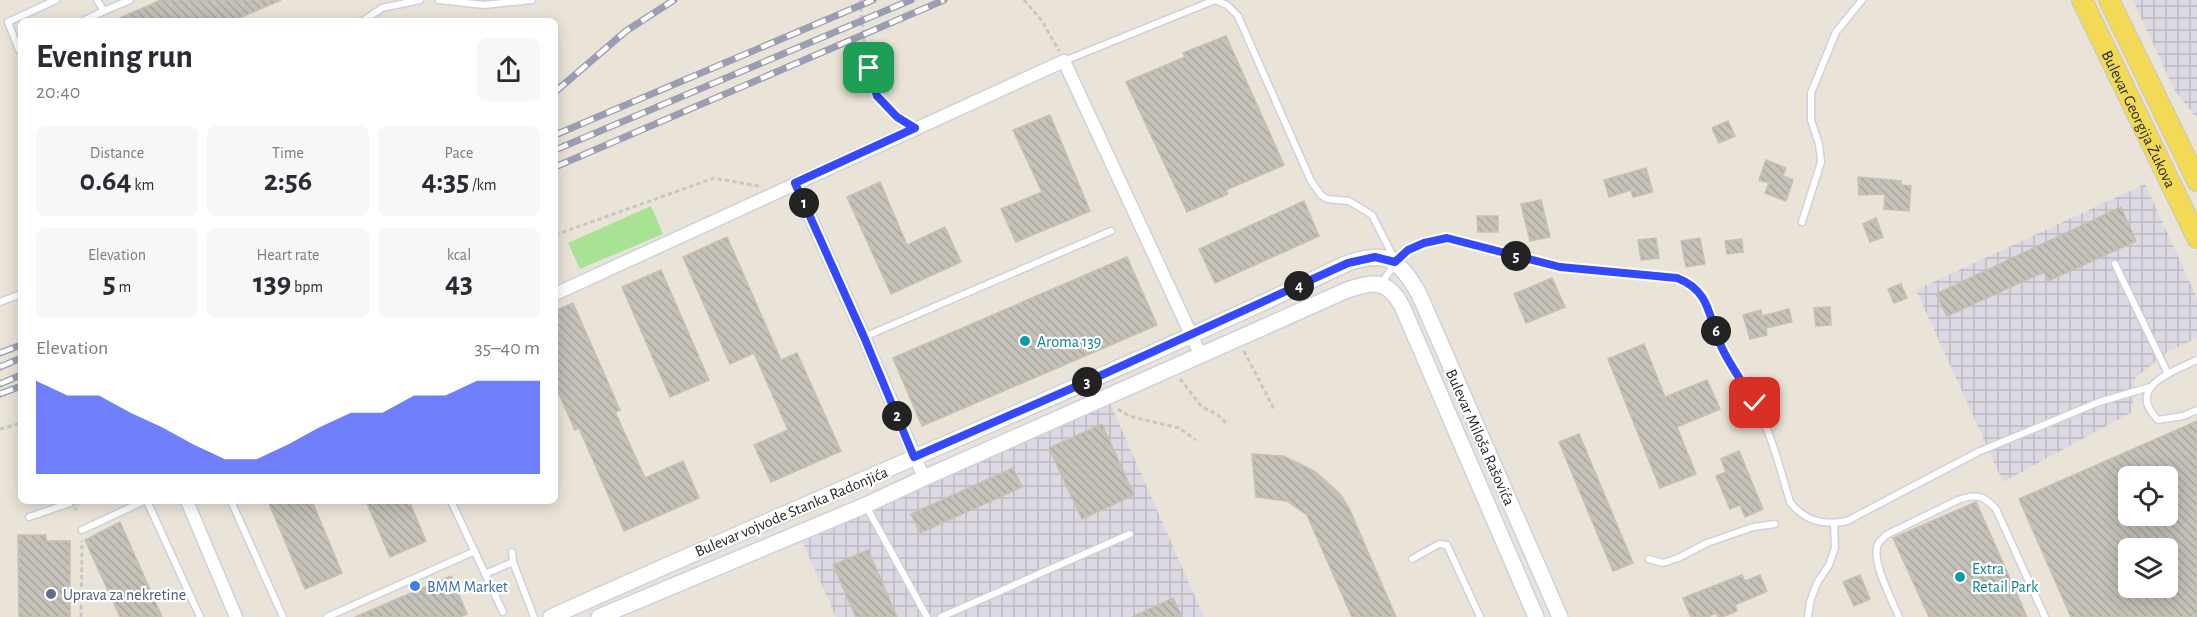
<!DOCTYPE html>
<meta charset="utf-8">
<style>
body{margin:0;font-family:"Alegreya Sans",sans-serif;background:#f7f7f7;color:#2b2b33;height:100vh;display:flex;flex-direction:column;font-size:22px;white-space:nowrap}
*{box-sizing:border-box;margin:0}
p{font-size:20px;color:#7c7c81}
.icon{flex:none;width:33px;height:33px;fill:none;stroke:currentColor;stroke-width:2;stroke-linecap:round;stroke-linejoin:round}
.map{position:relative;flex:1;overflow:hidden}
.drawer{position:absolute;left:18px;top:18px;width:540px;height:486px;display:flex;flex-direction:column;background:#fff;border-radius:9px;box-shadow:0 3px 15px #0003}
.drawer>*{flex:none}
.fabs{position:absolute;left:2118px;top:466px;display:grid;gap:12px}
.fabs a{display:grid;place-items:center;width:60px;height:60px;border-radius:9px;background:#fff;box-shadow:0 3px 15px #0003;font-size:30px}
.pin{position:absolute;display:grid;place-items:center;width:51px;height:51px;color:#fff;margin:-26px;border-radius:12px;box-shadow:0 3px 9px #0006}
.km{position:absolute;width:30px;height:30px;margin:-15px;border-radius:50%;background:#222;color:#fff;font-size:16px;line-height:30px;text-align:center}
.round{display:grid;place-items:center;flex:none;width:63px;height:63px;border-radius:9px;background:#f7f7f7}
.overview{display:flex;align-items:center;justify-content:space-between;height:102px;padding:0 18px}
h1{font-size:33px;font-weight:600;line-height:45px}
.figures{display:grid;grid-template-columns:repeat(3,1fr);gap:9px;height:102px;padding:6px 18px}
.figures div{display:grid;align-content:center;border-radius:9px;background:#f7f7f7;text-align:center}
.figures b{font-size:30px;font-weight:600}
.figures small{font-size:16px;font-weight:400}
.figures p{font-size:16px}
.chart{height:168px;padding:12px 18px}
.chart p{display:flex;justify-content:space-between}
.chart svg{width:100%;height:108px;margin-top:6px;fill:#3449fc;opacity:.7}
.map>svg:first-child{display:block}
</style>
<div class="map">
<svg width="2197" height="617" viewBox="0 0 2197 617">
<defs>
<pattern id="industrial-grid" width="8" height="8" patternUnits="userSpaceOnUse" patternTransform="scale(1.5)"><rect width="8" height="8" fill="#ddd9e2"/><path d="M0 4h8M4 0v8" fill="none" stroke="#bebac2"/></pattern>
<pattern id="building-back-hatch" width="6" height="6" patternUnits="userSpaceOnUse" patternTransform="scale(1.5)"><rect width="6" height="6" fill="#c5c1b8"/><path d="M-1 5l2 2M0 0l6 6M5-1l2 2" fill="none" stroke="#a9a69e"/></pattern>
</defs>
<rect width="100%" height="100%" fill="#eae4d8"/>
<!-- industrial -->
<g fill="url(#industrial-grid)">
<polygon points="2133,0 2197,0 2197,118 2175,91"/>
<polygon points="2145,184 2197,298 2197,338 2170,350 2135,378 2132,412 2003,482 1916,290"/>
<polygon points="1107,396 1204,617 836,617 802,541"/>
</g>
<!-- park -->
<polygon fill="#a8e393" points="651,206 663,234 580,269 568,243"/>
<!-- building -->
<g fill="url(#building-back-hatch)" stroke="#c5c0b2" stroke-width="1.5" fill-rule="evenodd">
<polygon points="161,0 281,0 232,21 113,21"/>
<polygon points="1226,36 1284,165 1226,190 1228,194 1187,212 1126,82 1185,57 1183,53"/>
<polygon points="1050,115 1090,211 1016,242 1001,209 1042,192 1013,130"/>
<polygon points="1728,121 1735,136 1719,143 1712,128"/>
<polygon points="1766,160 1786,168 1783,176 1793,180 1786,201 1765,193 1769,183 1759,180"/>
<polygon points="1646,168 1653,192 1633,197 1631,190 1609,197 1604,180"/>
<polygon points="1858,177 1901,181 1901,185 1911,186 1909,211 1884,209 1885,194 1859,195"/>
<polygon points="880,182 907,245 945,227 961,262 891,294 847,197"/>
<polygon points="1541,200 1550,237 1530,241 1521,204"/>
<polygon points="1304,201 1319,236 1215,283 1199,249"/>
<polygon points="2121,207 2136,241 2048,281 2044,272 1947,316 1936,294"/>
<polygon points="1477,216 1498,216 1498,232 1478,232"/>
<polygon points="1876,218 1883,237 1870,242 1863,224"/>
<polygon points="727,237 781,360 797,353 841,451 771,482 754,445 788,430 754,353 730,364 683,257"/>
<polygon points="1656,238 1659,258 1641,260 1638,240"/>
<polygon points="1700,238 1705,264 1686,267 1681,241"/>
<polygon points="1742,239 1743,252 1727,254 1725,241"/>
<polygon points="1127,257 1157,325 922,426 893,358"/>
<polygon points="661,270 709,380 670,397 622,287"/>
<polygon points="1552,278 1565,307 1526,323 1514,294"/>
<polygon points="1901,284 1907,298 1894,303 1888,289"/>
<polygon points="573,303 620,410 615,412 645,478 683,461 699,498 624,531 579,428 575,430 555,385 555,311"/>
<polygon points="1830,307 1831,325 1816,326 1814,308"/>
<polygon points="1789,309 1792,322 1766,328 1767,335 1750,339 1743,315 1761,310 1762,316"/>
<polygon points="1644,344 1665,397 1707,380 1720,409 1677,427 1696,474 1660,488 1608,359"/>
<path d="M 2197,421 L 2197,617 L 2071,617 L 2019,499 ZM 2128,477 L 2168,477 L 2168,516 L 2128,516 ZM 2128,549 L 2168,549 L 2168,588 L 2128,588 Z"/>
<polygon points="1102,424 1134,495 1082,519 1049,448"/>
<polygon points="1579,434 1633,563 1613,571 1559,442"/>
<polygon points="1739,451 1763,509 1745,517 1740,505 1730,509 1716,476 1726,472 1721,459"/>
<polygon points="1252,454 1283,456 1300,464 1316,472 1340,494 1349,508 1396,617 1352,617 1307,515 1287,501 1256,497"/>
<polygon points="1013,468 1022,487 920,533 911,514"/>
<polygon points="268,501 312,501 342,573 305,589"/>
<polygon points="366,501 409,501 426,541 390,557"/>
<polygon points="1976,502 2027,617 1929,617 1893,538"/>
<polygon points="120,522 162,617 120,617 85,540"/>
<polygon points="18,535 46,535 46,541 70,541 70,617 19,617"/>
<polygon points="868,550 897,617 856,617 833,565"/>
<polygon points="1742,575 1745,581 1760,575 1767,591 1735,605 1737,611 1722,617 1718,617 1716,613 1708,617 1691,617 1683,598"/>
<polygon points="1860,575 1870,599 1854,606 1843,582"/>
<polygon points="451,576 467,614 460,617 355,617"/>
<polygon points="1173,598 1182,617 1132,617"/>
</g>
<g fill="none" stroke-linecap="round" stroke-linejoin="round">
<defs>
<g id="service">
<polyline points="97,0 104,11 130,0"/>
<polyline points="439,0 484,5 532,0"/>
<polyline points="83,21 104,11"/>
<polyline points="363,21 382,8 420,0"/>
<polyline points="21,49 19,50 8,22 56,0"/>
<polyline points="1064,61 1215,0 1227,5 1238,16 1311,181 1321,195 1327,199 1349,201 1372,215 1394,258"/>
<polyline points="1802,222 1821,162 1819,144 1811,120 1811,93 1836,32 1862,0"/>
<polyline points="2115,264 2168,374"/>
<path d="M 1381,284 L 1396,262 L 1408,250 L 1424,243 L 1447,238 L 1560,267 L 1677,277 C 1713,293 1707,317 1722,348 C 1731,367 1745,384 1755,402 C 1771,433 1780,468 1790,502 C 1805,521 1823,526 1847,521 L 1978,452 L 2099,402 L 2150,387"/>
<polyline points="0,302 21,294"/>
<polyline points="864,337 1111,231"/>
<path d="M 2197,360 C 2172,372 2125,387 2158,420 L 2183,416 L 2197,410"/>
<polyline points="147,501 200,617"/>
<polyline points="231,501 283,617"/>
<polyline points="451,501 503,612"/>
<polyline points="866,506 927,617"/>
<polyline points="29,517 76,501"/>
<polyline points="82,530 144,501"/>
<polyline points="512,552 513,562 534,617"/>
<polyline points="1412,559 1439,544 1447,545 1480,617"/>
<polyline points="1649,559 1663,563 1678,558 1707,543 1753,527 1775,524"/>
<polyline points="485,574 513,562"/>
<polyline points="327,617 475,551"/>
<polyline points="941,617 1130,534"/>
<polyline points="1808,617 1810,602 1817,583 1829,565 1835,548 1834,524"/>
<path d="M 1899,617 C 1892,600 1869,558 1879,542 C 1880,541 1886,536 1886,535 L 1958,500 C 1976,493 1984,496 1996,509 L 2045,617"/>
</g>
<g id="minor">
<polyline points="795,183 864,337 924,478"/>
<polyline points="555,294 1064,61 1201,356"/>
<polyline points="187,501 236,617"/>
</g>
<g id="tertiary">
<path d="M 551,617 C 816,498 1085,387 1348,263 C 1387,250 1399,259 1419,294 L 1560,617"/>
<path d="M 599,617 L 866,505 L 924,478 L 1345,291 C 1371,281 1387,278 1402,306 L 1536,617"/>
</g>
<g id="primary">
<path id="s1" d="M 2082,0 L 2197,238"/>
<polyline points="2109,0 2197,181"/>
</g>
</defs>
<!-- service casing -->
<use href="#service" stroke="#ced0e1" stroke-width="9"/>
<!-- minor casing -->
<use href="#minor" stroke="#ced0e1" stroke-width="15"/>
<!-- tertiary casing -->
<use href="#tertiary" stroke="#ced0e1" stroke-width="18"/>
<!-- primary casing -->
<use href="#primary" stroke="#c7c7c7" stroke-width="22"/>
<!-- path -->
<g stroke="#c7c7c7" stroke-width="3" stroke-dasharray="4.5 3" stroke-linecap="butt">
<path d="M 860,0 C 865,41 863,98 903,121"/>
<polyline points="1024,0 1042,21 1059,51"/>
<polyline points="555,235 714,178 759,186"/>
<polyline points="1244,351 1275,411"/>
<polyline points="1180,379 1202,407 1218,415 1227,424"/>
<polyline points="1118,409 1129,416 1179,428 1196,440"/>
<polyline points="0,429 21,423"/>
<polyline points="81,617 82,541"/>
</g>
<!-- service -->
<use href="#service" stroke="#fff" stroke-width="6"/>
<!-- minor -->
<use href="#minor" stroke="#fff" stroke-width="12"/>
<!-- tertiary -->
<use href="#tertiary" stroke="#fff" stroke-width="15"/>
<!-- primary -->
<use href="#primary" stroke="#f2da56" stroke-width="20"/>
<defs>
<g id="rail">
<polyline points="555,92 626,31 674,0"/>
<polyline points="555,135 873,0"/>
<polyline points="555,150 911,0"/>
<polyline points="555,167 944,0"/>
<polyline points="0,353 21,345"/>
<polyline points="0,367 21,358"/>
<polyline points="0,384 21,375"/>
<polyline points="0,394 21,386"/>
</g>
</defs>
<!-- rail casing -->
<use href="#rail" stroke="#9b9db2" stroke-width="7"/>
<!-- rail -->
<use href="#rail" stroke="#fff" stroke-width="4.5" stroke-dasharray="14" stroke-linecap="butt"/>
<!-- path-bridge -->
<polyline stroke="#c7c7c7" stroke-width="3" stroke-dasharray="4.5 3" stroke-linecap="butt" points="72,501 76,510"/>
</g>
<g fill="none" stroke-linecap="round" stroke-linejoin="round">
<defs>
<path id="route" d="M 869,68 L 877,96 L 897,117 L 915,128 L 795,183 L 864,337 L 914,457 L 1084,383 L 1348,263 L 1375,257 L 1395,262 L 1408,250 L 1424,243 L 1447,238 L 1560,267 L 1677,278 C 1711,291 1708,317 1721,346 C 1730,366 1744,384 1755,403"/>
</defs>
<!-- route casing -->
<use href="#route" stroke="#fff" stroke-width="12"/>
<!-- route -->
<use href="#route" stroke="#3449fc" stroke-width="8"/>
</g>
<!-- markers -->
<g fill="#0f9aa8" stroke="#fff" stroke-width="2">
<circle cx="1025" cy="341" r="6"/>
<circle cx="1960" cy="577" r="6"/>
</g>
<circle fill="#3f7fe0" stroke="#fff" stroke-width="2" cx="415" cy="586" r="6"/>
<circle fill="#5c6f8a" stroke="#fff" stroke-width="2" cx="51" cy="594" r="6"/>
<g text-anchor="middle" stroke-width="4.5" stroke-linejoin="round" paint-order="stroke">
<!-- street labels -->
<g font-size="16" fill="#272727" stroke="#fff">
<text dy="6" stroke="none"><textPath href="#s1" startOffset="132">Bulevar Georgija Žukova</textPath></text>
<text transform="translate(1481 437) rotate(66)" y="6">Bulevar Miloša Rašovića</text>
<text transform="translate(791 511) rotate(-23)" y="6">Bulevar vojvode Stanka Radonjića</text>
</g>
<!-- culture labels -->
<g font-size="16" fill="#0d838f" stroke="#fff" text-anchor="start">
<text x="1037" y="347">Aroma 139</text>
<text x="1972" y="574">Extra<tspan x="1972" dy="18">Retail Park</tspan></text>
</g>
<!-- shop labels -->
<g font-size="16" fill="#366cbe" stroke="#fff" text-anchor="start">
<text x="427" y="592">BMM Market</text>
</g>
<!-- service labels -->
<g font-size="16" fill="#4e5e75" stroke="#fff" text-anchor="start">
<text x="63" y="600">Uprava za nekretine</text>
</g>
</g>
</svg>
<div class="fabs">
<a><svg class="icon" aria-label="locate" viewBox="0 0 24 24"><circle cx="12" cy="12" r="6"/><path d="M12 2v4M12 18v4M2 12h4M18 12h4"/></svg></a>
<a><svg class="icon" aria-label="layers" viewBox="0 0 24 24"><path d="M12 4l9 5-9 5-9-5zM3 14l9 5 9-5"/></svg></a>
</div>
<div class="pin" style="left:869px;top:68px;background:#1e9e55"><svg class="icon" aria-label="arrive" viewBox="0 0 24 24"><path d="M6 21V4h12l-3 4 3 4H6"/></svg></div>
<div class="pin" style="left:1755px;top:403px;background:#d93025"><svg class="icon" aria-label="check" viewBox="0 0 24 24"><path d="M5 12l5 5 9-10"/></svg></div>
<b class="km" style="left:804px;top:203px">1</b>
<b class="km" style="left:897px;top:416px">2</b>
<b class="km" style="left:1087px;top:382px">3</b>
<b class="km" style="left:1299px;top:286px">4</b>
<b class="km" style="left:1516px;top:256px">5</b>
<b class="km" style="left:1716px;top:331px">6</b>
<section class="drawer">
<div class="overview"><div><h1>Evening run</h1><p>20:40</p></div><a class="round"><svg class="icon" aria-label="share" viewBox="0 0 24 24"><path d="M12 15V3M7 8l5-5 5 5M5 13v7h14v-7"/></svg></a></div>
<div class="figures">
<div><p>Distance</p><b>0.64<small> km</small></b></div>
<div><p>Time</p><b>2:56</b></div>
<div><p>Pace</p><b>4:35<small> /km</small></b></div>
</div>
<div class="figures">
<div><p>Elevation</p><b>5<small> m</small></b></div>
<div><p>Heart rate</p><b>139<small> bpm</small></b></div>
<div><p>kcal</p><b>43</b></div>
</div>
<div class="chart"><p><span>Elevation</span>35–40 m</p>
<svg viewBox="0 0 160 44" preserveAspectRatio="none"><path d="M0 44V6L10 12L20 12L30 19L40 25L50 32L60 38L70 38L80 32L90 25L100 19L110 19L120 12L130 12L140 6L150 6L160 6V44z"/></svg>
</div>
</section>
</div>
